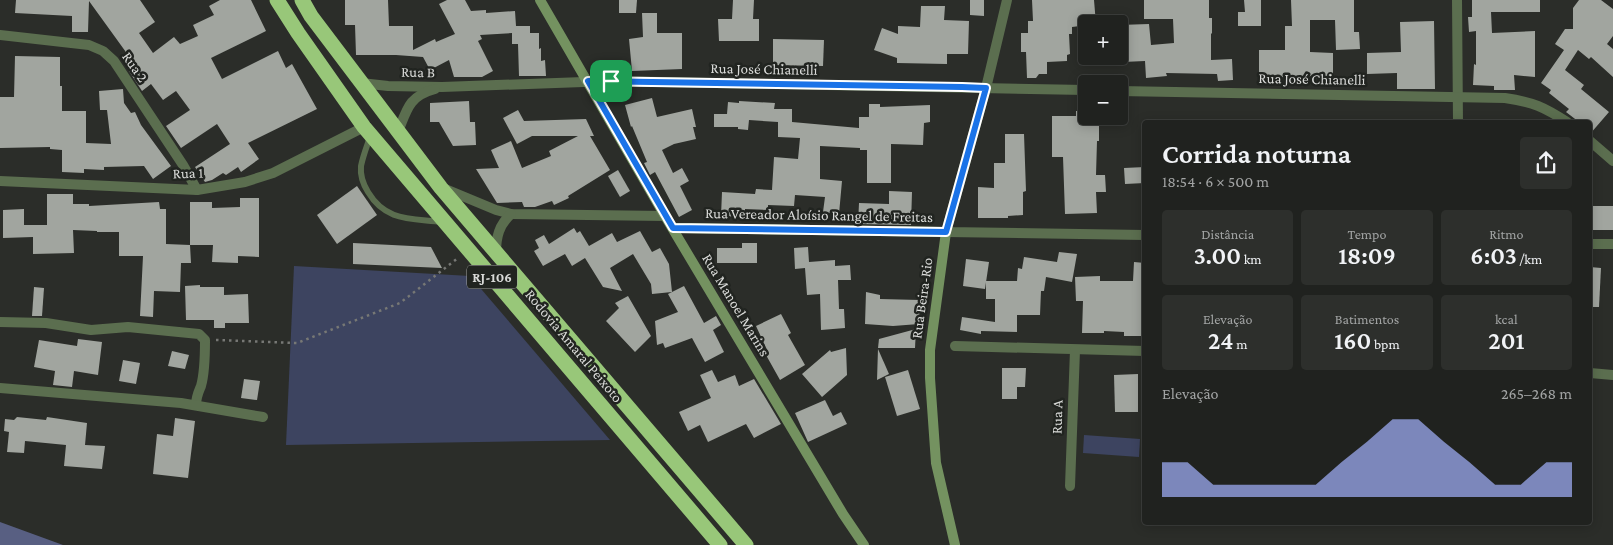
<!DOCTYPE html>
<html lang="pt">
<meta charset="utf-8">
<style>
body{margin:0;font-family:"Crimson Pro",serif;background:#2d2f2c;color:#f1f3f6;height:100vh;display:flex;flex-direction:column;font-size:19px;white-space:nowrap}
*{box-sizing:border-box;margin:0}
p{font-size:16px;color:#a2a4a4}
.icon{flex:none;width:28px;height:28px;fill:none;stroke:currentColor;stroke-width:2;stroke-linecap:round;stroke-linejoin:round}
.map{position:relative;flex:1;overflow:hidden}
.details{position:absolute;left:1142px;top:120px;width:450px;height:405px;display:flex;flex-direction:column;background:#20221f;border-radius:5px;box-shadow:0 2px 12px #0003,0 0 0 1px #3d3f3d}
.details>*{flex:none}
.fabs{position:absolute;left:1078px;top:15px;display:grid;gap:10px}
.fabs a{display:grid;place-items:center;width:50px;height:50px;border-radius:5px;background:#20221f;box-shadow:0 2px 12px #0003,0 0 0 1px #3d3f3d;font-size:25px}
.pin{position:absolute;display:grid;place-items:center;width:42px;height:42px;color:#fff;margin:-21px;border-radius:10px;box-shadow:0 2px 8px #0006}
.round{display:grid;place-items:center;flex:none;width:52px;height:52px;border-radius:5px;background:#2d2f2c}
.head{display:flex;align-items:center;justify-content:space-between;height:85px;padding:0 20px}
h1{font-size:28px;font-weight:600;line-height:38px}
.metrics{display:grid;grid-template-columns:repeat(3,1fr);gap:8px;height:85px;padding:5px 20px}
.metrics div{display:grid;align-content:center;border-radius:5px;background:#2d2f2c;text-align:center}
.metrics b{font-size:25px;font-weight:600}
.metrics small{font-size:14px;font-weight:400}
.metrics p{font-size:14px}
.chart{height:140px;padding:10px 20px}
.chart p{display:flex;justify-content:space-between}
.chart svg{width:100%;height:90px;margin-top:5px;fill:#a3b2fd;opacity:.7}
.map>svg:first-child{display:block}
</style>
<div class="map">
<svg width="1613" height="545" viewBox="0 0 1613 545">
<rect width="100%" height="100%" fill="#2b2d29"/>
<!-- green -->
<g fill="#3d4460">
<polygon points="294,266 470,276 610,440 286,445"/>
<polygon points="1084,435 1140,439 1139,457 1083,453"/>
</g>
<!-- forest -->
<polygon fill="#585f82" points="0,522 63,545 64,545 0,545"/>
<!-- building -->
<g fill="#a1a59f">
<polygon points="16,0 140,0 155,22 139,33 153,53 174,37 180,44 198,36 193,25 214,15 209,6 220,0 251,0 266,31 211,58 222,79 278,51 286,68 292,64 317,109 248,143 259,159 241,172 238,167 226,175 223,173 212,180 205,182 195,167 230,144 217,124 181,148 166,126 190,110 176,91 163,100 151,84 142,91 129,71 136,66 89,1 88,32 72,32 72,16 15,13"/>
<polygon points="345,0 388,0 389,26 413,26 413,50 435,39 436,42 455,34 439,4 447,0 465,0 471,11 486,10 486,13 515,11 516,26 530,26 530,33 539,33 539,49 541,48 541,61 545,60 546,76 519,76 518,44 512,44 512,33 480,35 482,39 478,41 493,71 482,77 454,77 449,60 430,70 423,57 396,55 356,55 355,25 345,25"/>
<polygon points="619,0 637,0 636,13 619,13"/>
<polygon points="733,0 754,0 753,19 759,19 759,41 719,41 718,19 732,19"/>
<polygon points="970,0 984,0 984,16 970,15"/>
<polygon points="1032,0 1094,0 1096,24 1072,27 1072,34 1069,34 1070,54 1067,55 1067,61 1047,62 1047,74 1039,74 1036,78 1027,78 1026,52 1021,52 1021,33 1028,33 1028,21 1033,21"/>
<polygon points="1144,0 1209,0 1209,18 1212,18 1212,33 1211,34 1211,60 1232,59 1233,80 1218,81 1217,74 1166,73 1167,76 1146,78 1145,61 1123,62 1123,56 1119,56 1119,25 1149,24 1151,45 1174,43 1173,19 1144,19"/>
<polygon points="1244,0 1261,0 1261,26 1238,26 1238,12 1245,12"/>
<polygon points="1291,0 1354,0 1354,32 1359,32 1360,49 1336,50 1335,20 1310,20 1310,52 1333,53 1333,79 1315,79 1315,76 1259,78 1259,50 1285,50 1285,26 1292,26"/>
<polygon points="1472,0 1540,0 1540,12 1491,12 1492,33 1535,31 1535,77 1514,75 1515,90 1494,90 1494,86 1473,85 1474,64 1476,65 1476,31 1469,32 1468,17 1472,17"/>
<polygon points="1579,0 1601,0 1613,9 1613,36 1607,44 1613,49 1613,77 1591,57 1589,59 1578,50 1565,70 1584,85 1581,89 1609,112 1590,134 1590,122 1579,122 1566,112 1569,109 1549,93 1551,90 1541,83 1564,50 1555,44 1565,29 1573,29 1573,8"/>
<polygon points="921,6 945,6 944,20 969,21 968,54 947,54 947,64 897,63 897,58 874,50 882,28 898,34 898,26 920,27"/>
<polygon points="642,13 657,13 657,33 682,33 682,69 632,71 629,39 643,37"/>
<polygon points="1434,21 1435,89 1397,89 1397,73 1367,74 1367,53 1401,52 1400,22"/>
<polygon points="773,39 824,40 823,66 773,65"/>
<polygon points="15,56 60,57 60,86 62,86 62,111 86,111 86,143 111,144 107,110 100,110 99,91 123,89 124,103 131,113 135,112 141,125 171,166 153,179 144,166 104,167 104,170 84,169 84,173 62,172 62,150 50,149 50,147 0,148 0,97 14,97"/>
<polygon points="652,98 657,117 692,109 696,127 693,127 696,139 674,144 662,150 673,173 682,168 689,181 680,186 692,210 679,217 655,172 650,175 644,163 647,162 632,126 631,127 625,105"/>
<polygon points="469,101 470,122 475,122 476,145 453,146 439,122 430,122 430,103"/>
<polygon points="739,101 775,103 774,109 792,109 792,122 859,128 859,117 869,117 869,104 880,104 880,107 930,105 930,122 924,123 923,145 891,144 891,183 867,183 867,150 860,150 860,148 820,146 820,179 842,181 839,214 823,212 825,197 795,195 794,206 768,205 768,210 745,209 745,217 721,216 722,192 755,194 756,189 772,190 774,157 798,159 800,138 778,137 778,122 749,120 748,130 738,129 738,127 714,127 714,114 727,114 728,102 739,103"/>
<polygon points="518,110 524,121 586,119 594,136 590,136 610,170 568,196 569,198 554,205 552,201 535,207 524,207 522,202 497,203 476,169 499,168 491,150 511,141 522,168 551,156 549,151 578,136 532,136 517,144 503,118"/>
<polygon points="1076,111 1086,111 1086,116 1099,116 1099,141 1097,141 1096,175 1105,175 1106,192 1096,192 1097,213 1065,214 1063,157 1052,157 1052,116 1076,116"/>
<polygon points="1005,134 1024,134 1026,191 1023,192 1023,215 1008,216 1008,218 978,218 978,187 994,188 994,163 1005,163"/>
<polygon points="1145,167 1145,183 1125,184 1124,168"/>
<polygon points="618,170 630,191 620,197 608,176"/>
<polygon points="357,186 377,215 337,244 317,215"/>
<polygon points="889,191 912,192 911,225 858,224 859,203 889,204"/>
<polygon points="47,194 73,194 73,204 89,204 89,206 159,202 160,209 166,209 166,244 190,245 191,263 181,263 180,292 154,291 153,317 140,316 143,256 119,256 119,232 97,232 97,231 73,230 74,253 33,254 33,237 3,238 3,210 24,209 24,225 47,225"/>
<polygon points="240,198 259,198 259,257 238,256 238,263 212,262 213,245 190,245 190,202 212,202 212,208 240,207"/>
<rect x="1590" y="206" width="23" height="24"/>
<polygon points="574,228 577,233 580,231 589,246 612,233 617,242 640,231 652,252 660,248 669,264 672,292 652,294 651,284 633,254 610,268 622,291 603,287 585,258 572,266 565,254 543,266 534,251 539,248 535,240 544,235 549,244"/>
<polygon points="353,243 431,247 442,268 353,264"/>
<polygon points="742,243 757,243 757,263 717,263 717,248 742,248"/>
<polygon points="808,247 809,262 835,260 835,266 850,265 851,280 838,280 839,309 844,309 845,328 821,330 820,294 807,295 805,268 795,269 794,248"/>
<polygon points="1059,252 1077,254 1072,282 1046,277 1044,291 1041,291 1040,315 1017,315 1017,332 981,331 981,334 960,330 962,317 995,322 995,299 986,299 986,281 1017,281 1018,268 1022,269 1024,257 1057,262"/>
<polygon points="966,259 989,262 985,289 963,286"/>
<polygon points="1134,262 1145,263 1141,336 1124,336 1124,332 1104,331 1104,333 1082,333 1083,301 1076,301 1075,277 1100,276 1100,281 1133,281"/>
<polygon points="1590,267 1601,268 1599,307 1590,307"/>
<polygon points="200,285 200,287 224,287 224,295 248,294 249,323 225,323 225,328 214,328 214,320 186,320 185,286"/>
<polygon points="684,286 704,323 716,316 721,325 713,330 724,352 705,362 692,338 665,348 663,343 657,345 655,321 678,312 668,294"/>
<polygon points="34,287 44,288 42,316 32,316"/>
<polygon points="866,292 880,295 880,299 920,300 919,324 893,326 865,324"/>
<polygon points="628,296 651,336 635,352 606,321 619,308 615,303"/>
<polygon points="781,314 791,333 788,335 805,365 780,380 766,355 769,354 756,326"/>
<polygon points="916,329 915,348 878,348 879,339"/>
<polygon points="78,339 102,342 98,375 74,371 72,387 53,385 55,371 34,367 39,340 77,346"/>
<polygon points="846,348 847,375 822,397 802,374 830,350 831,352"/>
<polygon points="878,349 889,374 877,380"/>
<polygon points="172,351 189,355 185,369 168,366"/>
<polygon points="123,360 140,363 136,384 119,381"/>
<polygon points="1002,368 1026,368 1025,387 1017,387 1017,399 1002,399"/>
<polygon points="712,370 718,382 735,375 739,386 754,379 781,424 754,438 746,424 708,442 700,425 688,431 679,412 711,398 700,375"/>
<polygon points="908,370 920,409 897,416 885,377"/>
<polygon points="1138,374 1138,412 1115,412 1114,375"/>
<polygon points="244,379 260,381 257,400 241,398"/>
<polygon points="825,400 833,416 841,412 847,424 808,442 795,413"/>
<polygon points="17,417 46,420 47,417 87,423 85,445 105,446 102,469 64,466 66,445 25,441 24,453 7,452 9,432 4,431 5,419 14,420"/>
<polygon points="175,418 195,421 188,478 153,474 157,434 173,436"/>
</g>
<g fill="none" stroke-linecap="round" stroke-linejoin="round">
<!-- path -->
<polyline stroke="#777875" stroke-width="2.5" stroke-dasharray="2.5 4" stroke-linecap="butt" points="216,340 297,343 400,303 458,258"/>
<!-- lane -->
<path stroke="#5b6e4f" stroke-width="6" d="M 370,137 C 367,146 363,156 361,166 C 360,176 363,184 368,192 C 386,222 411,218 442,222"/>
<!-- street -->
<g stroke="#5b6e4f" stroke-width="10">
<polyline points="1007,0 986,88 946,232 1145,235"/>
<polyline points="1457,0 1458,122"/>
<polyline points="0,35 89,45 103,51 114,61 183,165 197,190"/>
<polyline points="361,83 388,86 442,87 611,81 1086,90"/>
<path d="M 1119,91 L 1505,98 C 1533,102 1544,107 1567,122"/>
<path d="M 398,132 C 407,109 409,96 435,89"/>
<polyline points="1590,141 1613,161"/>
<polyline points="0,181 197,190 245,182 273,173 364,127"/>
<polyline points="443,188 496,210 511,214 665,216"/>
<polyline points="1590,244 1613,244"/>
<path d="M 496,253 C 496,237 499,225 511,214"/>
<path d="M 0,322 L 46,323 L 91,330 L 128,327 L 199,334 L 205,340 C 205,354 205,372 201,386 C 198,393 196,397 196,405"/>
<polyline points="955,346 1145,351"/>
<polyline points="1590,373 1613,375"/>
<polyline points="0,388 181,403 263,417"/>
<polyline points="1070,486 1075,350"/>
</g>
<!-- secondary -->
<g stroke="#749260" stroke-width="10">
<polyline points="540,0 665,216 843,514 864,545"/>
<polyline points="673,228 946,232 930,350 930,378 936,463 955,545"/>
</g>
<!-- highway -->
<g stroke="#98c779" stroke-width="15">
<polyline points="277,0 298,33 364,127 720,545"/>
<polyline points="302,0 311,16 441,188 746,545"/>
</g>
</g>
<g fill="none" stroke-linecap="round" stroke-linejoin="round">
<defs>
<polygon id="route" points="588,81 962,87 986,88 946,232 673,228"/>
</defs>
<!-- route casing -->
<use href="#route" stroke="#fff" stroke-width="10"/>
<!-- route -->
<use href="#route" stroke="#1a73e8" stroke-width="6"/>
</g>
<g text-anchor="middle" stroke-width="5" stroke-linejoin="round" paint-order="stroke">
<!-- shield labels -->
<rect fill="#212420" stroke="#a2a3a1" stroke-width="1" x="467" y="265.5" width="50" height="23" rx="4"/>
<g font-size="14" font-weight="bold" fill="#d9dad8">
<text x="492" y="282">RJ-106</text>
</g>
<!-- street labels -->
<g font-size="15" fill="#d9dad8" stroke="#212420">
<text transform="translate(135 67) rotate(55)" y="5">Rua 2</text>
<text transform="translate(764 69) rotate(1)" y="5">Rua José Chianelli</text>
<text transform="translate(418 72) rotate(1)" y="5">Rua B</text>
<text transform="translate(1312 79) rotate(1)" y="5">Rua José Chianelli</text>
<text transform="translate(188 173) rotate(-2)" y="5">Rua 1</text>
<text transform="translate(819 215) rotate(1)" y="5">Rua Vereador Aloísio Rangel de Freitas</text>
<text transform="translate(922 298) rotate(-82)" y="5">Rua Beira-Rio</text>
<text transform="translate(736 305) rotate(59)" y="5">Rua Manoel Marins</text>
<text transform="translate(574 346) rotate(50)" y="5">Rodovia Amaral Peixoto</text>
<text transform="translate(1057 417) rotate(-88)" y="5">Rua A</text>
</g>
</g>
</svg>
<div class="fabs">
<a>+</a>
<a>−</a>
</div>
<div class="pin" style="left:611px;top:81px;background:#1e9e55"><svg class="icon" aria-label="arrive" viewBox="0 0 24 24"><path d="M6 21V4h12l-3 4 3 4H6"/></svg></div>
<section class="details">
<div class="head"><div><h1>Corrida noturna</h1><p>18:54 · 6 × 500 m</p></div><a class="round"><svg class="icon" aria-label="share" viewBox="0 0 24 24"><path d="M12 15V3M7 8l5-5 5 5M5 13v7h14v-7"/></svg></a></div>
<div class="metrics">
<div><p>Distância</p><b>3.00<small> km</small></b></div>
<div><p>Tempo</p><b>18:09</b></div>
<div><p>Ritmo</p><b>6:03<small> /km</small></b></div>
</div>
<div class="metrics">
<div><p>Elevação</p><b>24<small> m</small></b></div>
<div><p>Batimentos</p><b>160<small> bpm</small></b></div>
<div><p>kcal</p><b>201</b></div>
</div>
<div class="chart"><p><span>Elevação</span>265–268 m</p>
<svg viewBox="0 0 160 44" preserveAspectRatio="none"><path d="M0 44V27L10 27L20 38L30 38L40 38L50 38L60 38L70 27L80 17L90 6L100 6L110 17L120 27L130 38L140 38L150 27L160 27V44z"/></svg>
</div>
</section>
</div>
